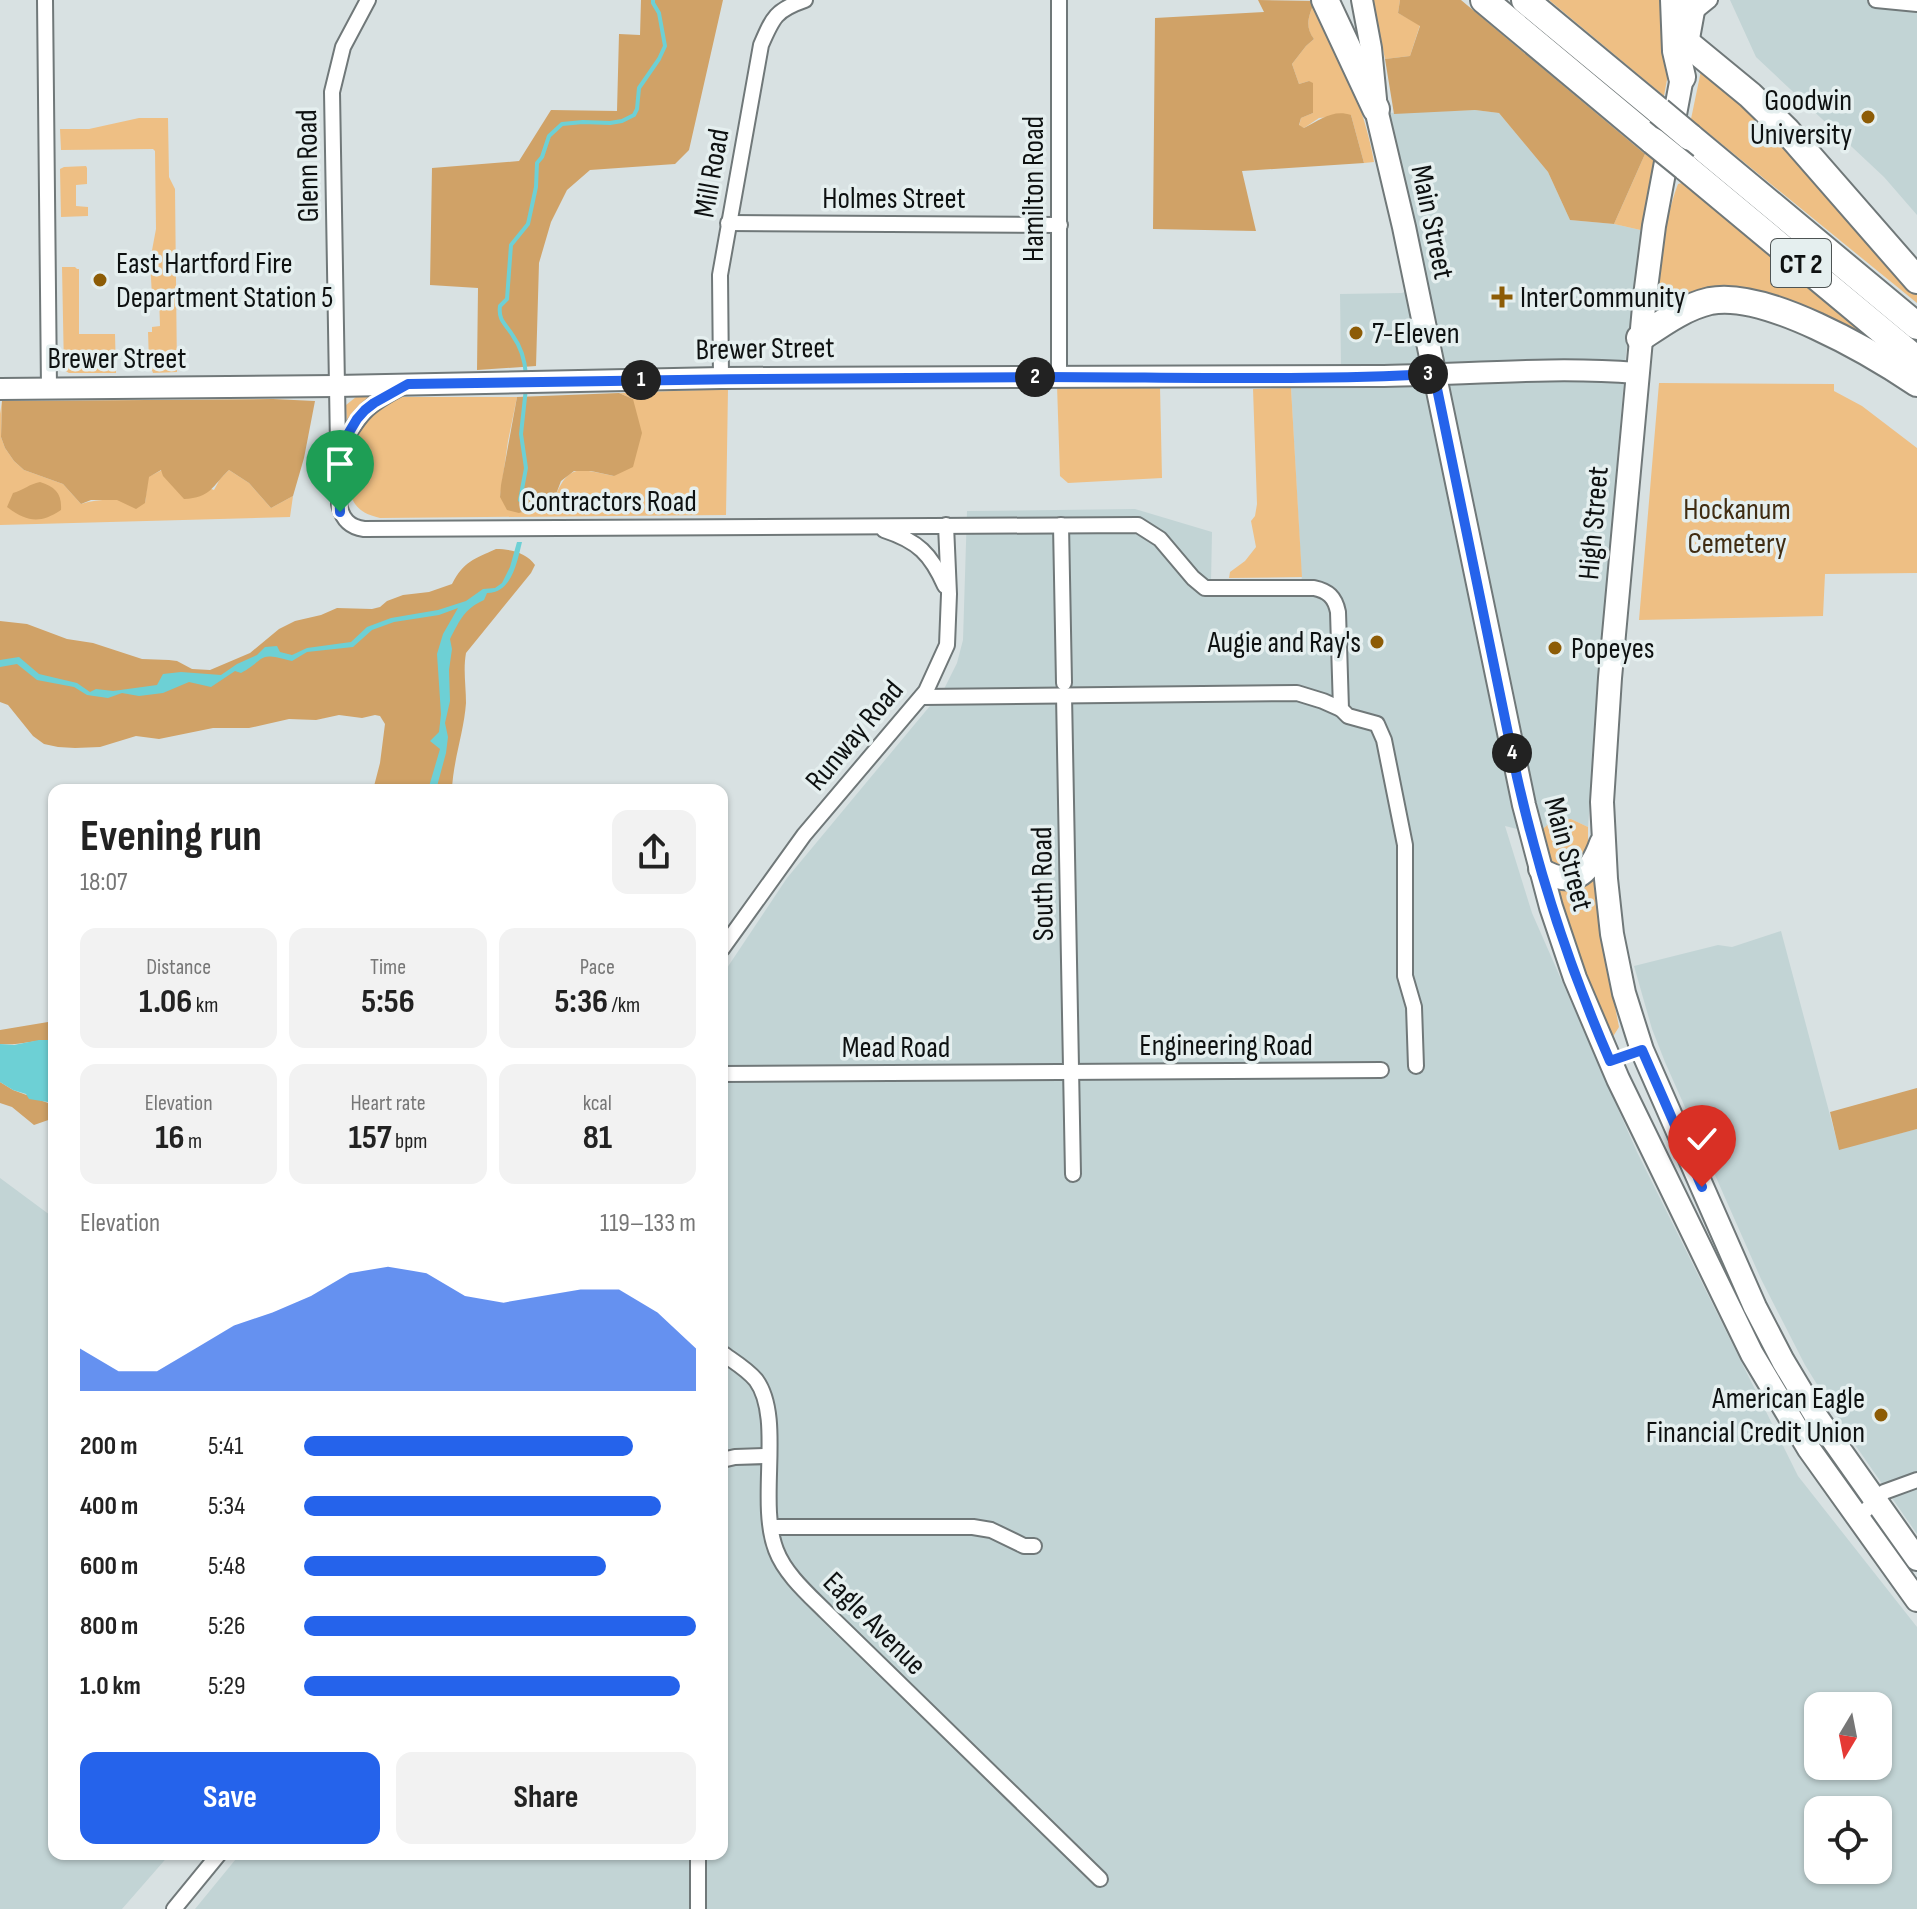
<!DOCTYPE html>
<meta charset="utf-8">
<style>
body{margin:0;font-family:"Sofia Sans Condensed",sans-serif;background:#f2f2f2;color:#222;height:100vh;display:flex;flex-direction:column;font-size:30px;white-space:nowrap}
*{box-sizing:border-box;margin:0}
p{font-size:26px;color:#767676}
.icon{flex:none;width:44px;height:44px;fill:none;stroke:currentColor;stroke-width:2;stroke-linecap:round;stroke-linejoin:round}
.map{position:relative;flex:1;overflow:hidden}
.side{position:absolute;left:48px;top:784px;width:680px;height:1076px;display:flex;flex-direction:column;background:#fff;border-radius:16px;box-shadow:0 2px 6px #0004}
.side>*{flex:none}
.needle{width:52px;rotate:190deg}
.buttons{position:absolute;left:1804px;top:1692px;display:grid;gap:16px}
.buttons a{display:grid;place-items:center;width:88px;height:88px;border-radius:16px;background:#fff;box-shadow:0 2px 6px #0004;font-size:40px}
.pin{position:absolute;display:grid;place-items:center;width:68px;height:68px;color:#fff;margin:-82px -34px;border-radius:50% 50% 50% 0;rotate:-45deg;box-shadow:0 0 8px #0007}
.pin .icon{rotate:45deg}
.km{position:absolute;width:40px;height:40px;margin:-20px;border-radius:50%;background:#222;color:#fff;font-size:22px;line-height:40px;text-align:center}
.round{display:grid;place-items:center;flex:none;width:84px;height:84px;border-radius:16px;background:#f2f2f2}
.headline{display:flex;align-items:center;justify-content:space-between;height:136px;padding:0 32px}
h1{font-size:44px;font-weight:700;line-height:60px}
.figures{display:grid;grid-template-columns:repeat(3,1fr);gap:12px;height:136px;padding:8px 32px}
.figures div{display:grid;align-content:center;border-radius:16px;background:#f2f2f2;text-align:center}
.figures b{font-size:34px;font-weight:700}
.figures small{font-size:22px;font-weight:400}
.figures p{font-size:22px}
.chart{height:224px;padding:16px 32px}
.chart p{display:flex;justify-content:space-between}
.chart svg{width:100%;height:144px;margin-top:8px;fill:#2563eb;opacity:.7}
.action{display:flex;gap:16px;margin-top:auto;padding:16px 32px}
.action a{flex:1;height:92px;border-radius:16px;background:#2563eb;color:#fff;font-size:32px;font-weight:700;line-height:92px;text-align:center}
.action a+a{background:#f2f2f2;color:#222}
ul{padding:0 32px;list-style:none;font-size:26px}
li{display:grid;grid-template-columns:128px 96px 1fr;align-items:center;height:60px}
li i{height:20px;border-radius:10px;background:#2563eb}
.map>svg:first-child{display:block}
</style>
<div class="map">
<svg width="1917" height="1909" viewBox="0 0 1917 1909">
<rect width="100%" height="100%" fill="#d8e1e2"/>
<!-- built -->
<g fill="#c2d4d5" fill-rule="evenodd">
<polygon points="1730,0 1917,0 1917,215 1884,177 1756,57"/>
<path d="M 1475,110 L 1499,113 L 1548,172 L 1570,220 L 1614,224 L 1645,231 L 1626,353 L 1588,827 L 1571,819 L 1552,821 L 1537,834 L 1505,826 L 1532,913 L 1637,1152 L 1798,1476 L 1917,1627 L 1917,1909 L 195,1909 L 240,1854 L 722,1854 L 723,974 L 787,878 L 944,689 L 957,663 L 963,640 L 967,511 L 1135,509 L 1212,532 L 1211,583 L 1302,583 L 1291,388 L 1302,366 L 1341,366 L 1340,294 L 1402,293 L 1423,284 L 1386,113 ZM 1818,1706 L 1878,1706 L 1878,1766 L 1818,1766 ZM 1818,1810 L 1878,1810 L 1878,1870 L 1818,1870 Z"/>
<polygon points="1781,931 1839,1149 1917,1129 1917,1534 1851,1439 1805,1365 1761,1279 1665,1062 1652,1029 1634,966 1718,945 1732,947"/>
<polygon points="0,1178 54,1218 54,1854 170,1854 122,1909 0,1909"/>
</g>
<!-- green -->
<g fill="#eebf84">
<polygon points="1373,0 1400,0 1398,13 1420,25 1410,56 1385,59"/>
<polygon points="1549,0 1664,0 1670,63 1664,96"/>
<path d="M 1315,1 C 1339,53 1364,105 1374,162 L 1364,163 L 1351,115 L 1319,118 L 1304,128 L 1299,126 L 1301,118 L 1313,113 L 1309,81 L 1299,84 L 1292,64 L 1306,46 L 1314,39 C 1304,26 1309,15 1315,1 Z"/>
<polygon points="1702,66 1741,99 1859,221 1917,294 1917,303 1691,119"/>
<polygon points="139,118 168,118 169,177 175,189 177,372 153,373 149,362 148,332 152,332 152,327 160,326 159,296 152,296 150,261 156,229 155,151 153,149 61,150 60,129 89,129"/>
<polygon points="1645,154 1656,162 1645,231 1614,224"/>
<polygon points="86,166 87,168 87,184 76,185 76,206 88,207 88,216 61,217 60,169 64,167"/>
<path d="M 1682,183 L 1882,350 L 1763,298 L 1654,318 C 1660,274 1662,226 1678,184 Z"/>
<polygon points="62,267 75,267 77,269 79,269 79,334 115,334 116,373 69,373 64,370"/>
<polygon points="1659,383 1834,384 1834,391 1862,406 1917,448 1917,573 1825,574 1823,616 1639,620"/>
<polygon points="1057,385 1160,387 1162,478 1068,483 1060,476"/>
<polygon points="1291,388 1302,577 1229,578 1230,572 1245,561 1256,547 1251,521 1255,516 1257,504 1253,389"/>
<path d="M 728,389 L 726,515 L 380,518 C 364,514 357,510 350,495 L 346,405 L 356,397 L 517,397 L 508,441 L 500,497 L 553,502 C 568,463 577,468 614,476 L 633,399 L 619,393 Z"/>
<path d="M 2,401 L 1,437 L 5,448 L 14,461 L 24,470 L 63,484 L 81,504 C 102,497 124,500 145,503 L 148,477 L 162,470 L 214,490 L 220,479 L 229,470 L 249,483 L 271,508 L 293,496 L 290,517 L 0,525 L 0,414 Z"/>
<polygon points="1571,819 1588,827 1588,851 1582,864 1566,871 1548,862 1537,834 1552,821"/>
<polygon points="1593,875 1599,925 1619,1027 1612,1038 1600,1017 1556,891"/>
</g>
<!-- forest -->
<g fill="#d0a267">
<polygon points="641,0 723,0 689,150 675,164 590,170 567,190 551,222 539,263 536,366 477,370 478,288 430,285 432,168 519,161 551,110 617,111 619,34 640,35"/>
<path d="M 1258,0 L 1315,1 C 1309,15 1304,26 1314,39 L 1306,46 L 1292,64 L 1299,84 L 1309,81 L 1313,83 L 1313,113 L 1301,118 L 1299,125 L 1304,128 C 1320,120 1333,109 1351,115 L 1364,163 L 1242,171 L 1256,231 L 1153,229 L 1155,18 L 1264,12 Z"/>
<polygon points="1400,0 1461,0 1645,154 1614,224 1570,220 1548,172 1499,113 1475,110 1394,114 1385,59 1410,56 1420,26 1398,13"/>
<polygon points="619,393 633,399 642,433 633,467 614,476 591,471 574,471 561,481 553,502 519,513 507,510 500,497 501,485 517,397"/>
<path d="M 273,399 L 315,401 L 304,458 L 293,496 L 271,508 L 249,483 L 229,470 C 212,486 211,498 184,499 L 163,476 L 161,470 L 149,477 L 145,503 L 136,509 L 117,500 L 91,500 L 81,504 L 63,484 L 24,470 L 14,461 L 5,448 L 1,437 L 2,401 Z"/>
<path d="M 40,482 C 55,487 62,493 61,510 C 40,524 27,522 7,507 L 13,493 C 24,490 29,484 40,482 Z"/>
<path d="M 496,549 C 511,549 527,553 535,565 L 531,573 L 466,653 C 463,670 466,686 466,703 C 464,732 453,761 452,790 L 373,790 L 380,763 L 385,724 L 380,716 L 375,715 L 362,718 L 339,715 L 316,720 L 289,719 L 249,728 L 213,728 L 159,739 L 136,736 L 100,747 L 75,748 L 58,747 L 44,744 L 33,736 L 8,705 L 0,702 L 0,621 L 27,624 L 67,639 L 93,643 L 142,659 L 169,660 L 177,661 L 192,669 L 210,670 L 250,653 L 279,629 L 295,621 L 321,615 L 337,608 L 372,609 L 380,607 L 387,601 L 403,595 L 429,592 L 452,584 C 464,561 474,559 496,549 Z"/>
<path d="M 54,1021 L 54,1040 C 35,1039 19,1046 0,1044 L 0,1030 Z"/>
<polygon points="0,1082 13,1090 48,1103 54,1103 54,1118 34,1125 12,1107 0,1103"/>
<polygon points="1917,1088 1917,1129 1839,1150 1830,1112"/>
</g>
<!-- water -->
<g fill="#6dd0d5">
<path d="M 517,542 L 522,542 C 517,562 512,593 487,593 L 484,600 C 464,609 460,620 450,639 L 452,649 L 449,670 L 450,701 L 445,723 L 448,737 L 446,753 L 436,790 L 428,790 L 440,749 L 430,741 L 439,732 L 441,714 L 437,654 L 443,634 L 458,608 L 439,615 L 394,622 L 372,630 L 353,647 L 307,652 L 292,661 C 256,652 269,657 241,673 L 235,671 L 211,687 L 189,682 L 163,693 L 139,696 L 122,693 L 108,698 L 87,695 L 74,687 L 37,680 L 17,664 L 0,667 L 0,660 L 19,657 L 39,674 L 77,683 L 90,692 L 96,689 L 113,691 L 157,685 L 163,674 L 181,672 L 221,675 L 237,664 L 257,655 L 265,647 L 277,646 L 280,652 L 292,655 L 307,648 L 351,642 L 367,627 L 391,618 L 438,610 L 466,601 L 483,589 L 495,588 L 502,583 L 510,567 Z"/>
<polygon points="39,1040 54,1040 54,1103 29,1099 26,1094 13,1090 0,1082 0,1044 14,1045"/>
</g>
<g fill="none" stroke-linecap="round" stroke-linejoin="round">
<!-- stream -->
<g stroke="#6dd0d5" stroke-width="4">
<path d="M 526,375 C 525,361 521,347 513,336 C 506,324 498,321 500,306 L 507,299 L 511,245 L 528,224 L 536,187 L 537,163 L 542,157 L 549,136 L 562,124 L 583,122 L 610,123 L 622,121 L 634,115 L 637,109 L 639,88 L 659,59 L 665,46 L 659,13 L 653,3 L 653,0"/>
<polyline points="520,500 526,468 521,434 526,388"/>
</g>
<defs>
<g id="street">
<polyline points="45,0 49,388"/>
<path d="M 368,0 L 343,47 L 332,92 L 339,504 C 342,519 349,527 364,529 L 1138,525 L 1160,539 L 1193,578 L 1205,588 L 1314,588 C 1328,591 1335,597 1338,612 L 1341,709 L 1348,716 L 1377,724 L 1384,740 L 1405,845 L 1405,976 L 1414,1007 L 1416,1066"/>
<polyline points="1059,0 1059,377"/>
<polyline points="1876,0 1917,4"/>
<polyline points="1694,13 1710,0"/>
<polyline points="728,223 1060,225"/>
<path d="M 721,378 L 720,275 L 761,45 C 773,17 776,10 805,0"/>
<path d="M 338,451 C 360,414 365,406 404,386"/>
<polyline points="1061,525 1064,683"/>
<path d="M 884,530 C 918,541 931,554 945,586"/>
<polyline points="1064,695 1073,1174"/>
<polyline points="922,697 1297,693 1323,701 1341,709"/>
<polyline points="722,949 804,835 926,691 947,645 949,594 946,525"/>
<polyline points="722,1074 1381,1070"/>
<path d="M 722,1353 C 733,1361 747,1369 756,1380 C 784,1418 757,1501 776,1550 C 785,1574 808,1594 826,1612 L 1100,1879"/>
<polyline points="722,1460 735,1457 768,1456"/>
<polyline points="1858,1518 1884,1492 1917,1480"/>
<polyline points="771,1527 973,1527 991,1530 1024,1546 1034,1546"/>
<polyline points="174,1909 219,1854"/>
<polyline points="698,1909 698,1854"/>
</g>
<g id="secondary">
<polyline points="1362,0 1371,48 1376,99"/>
<polyline points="1686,55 1696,0"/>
<path d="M 0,389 L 336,386 L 721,378 L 1376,376 C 1463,375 1550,366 1636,373"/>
</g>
<g id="primary">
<polyline points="1682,77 1654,226 1645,296 1610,678 1602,802 1606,879 1612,934 1624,993 1642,1050 1755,1307 1783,1361 1816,1416 1917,1559"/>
<polyline points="1376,109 1404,227 1524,805 1551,907 1575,978 1618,1079 1752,1354 1809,1449 1917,1600"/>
<path d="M 1540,869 C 1573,889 1589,876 1601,843"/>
</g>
<g id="highway">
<polyline points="1325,0 1376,109"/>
<polyline points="1484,0 1653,141"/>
<polyline points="1525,0 1659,111"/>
<polyline points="1674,0 1676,51 1682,77"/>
<polyline points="1688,44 1750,95 1787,131 1917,280"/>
<polyline points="1690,137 1917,326"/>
<polyline points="1685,167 1917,360"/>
<path d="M 1640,338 C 1661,324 1684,307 1710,301 C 1765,290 1871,352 1917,383"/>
</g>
</defs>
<!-- street casing -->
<use href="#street" stroke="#707879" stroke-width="18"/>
<!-- secondary casing -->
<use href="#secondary" stroke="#707879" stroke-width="24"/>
<!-- primary casing -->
<use href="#primary" stroke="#707879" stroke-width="26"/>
<!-- highway casing -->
<use href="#highway" stroke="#707879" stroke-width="30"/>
<!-- street -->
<use href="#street" stroke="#fff" stroke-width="14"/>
<!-- secondary -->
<use href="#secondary" stroke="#fff" stroke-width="20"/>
<!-- primary -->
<use href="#primary" stroke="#fff" stroke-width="22"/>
<!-- highway -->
<use href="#highway" stroke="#fff" stroke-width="26"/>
<defs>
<g id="highway-bridge">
<polyline points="1659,111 1690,137"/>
<polyline points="1653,141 1685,167"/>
</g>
</defs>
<!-- highway-bridge casing -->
<use href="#highway-bridge" stroke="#707879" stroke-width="30" stroke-linecap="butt"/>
<!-- highway-bridge -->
<use href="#highway-bridge" stroke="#fff" stroke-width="26"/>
</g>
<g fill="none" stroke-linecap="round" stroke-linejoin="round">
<defs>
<path id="route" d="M 340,512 L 338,451 L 357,419 L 365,410 L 374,403 L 408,384 C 619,380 829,378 1040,377 C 1171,377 1303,381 1434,374 L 1517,777 C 1539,875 1570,969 1610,1061 L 1642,1050 L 1702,1187"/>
</defs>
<!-- route casing -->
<use href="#route" stroke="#fff" stroke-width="16"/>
<!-- route -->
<use href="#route" stroke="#2563eb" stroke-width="10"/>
</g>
<!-- markers -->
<g fill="#8d5c06" stroke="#e5efef" stroke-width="3">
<circle cx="1868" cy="117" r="8"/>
<circle cx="100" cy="280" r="8"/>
<path d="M1498 285h8v8h8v8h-8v8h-8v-8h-8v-8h8z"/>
<circle cx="1356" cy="333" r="8"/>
<circle cx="1377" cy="642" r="8"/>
<circle cx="1555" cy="648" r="8"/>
<circle cx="1881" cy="1415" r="8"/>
</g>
<g text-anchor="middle" stroke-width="7" stroke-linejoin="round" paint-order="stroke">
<!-- shield labels -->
<rect fill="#e5efef" stroke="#4e5454" stroke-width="2" x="1771" y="239" width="60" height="48" rx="6"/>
<g font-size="28" font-weight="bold" fill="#0e1111">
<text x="1801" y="273">CT 2</text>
</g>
<!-- poi labels -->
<g font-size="30" fill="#0e1111" stroke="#e5efef" text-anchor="start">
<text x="1852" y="110" text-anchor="end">Goodwin<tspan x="1852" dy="34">University</tspan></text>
<text x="116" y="273">East Hartford Fire<tspan x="116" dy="34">Department Station 5</tspan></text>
<text x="1520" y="307">InterCommunity</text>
<text x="1372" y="343">7-Eleven</text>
<text x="1361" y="652" text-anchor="end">Augie and Ray's</text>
<text x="1571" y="658">Popeyes</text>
<text x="1865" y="1408" text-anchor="end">American Eagle<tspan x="1865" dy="34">Financial Credit Union</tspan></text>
</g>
<!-- street labels -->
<g font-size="30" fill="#0e1111" stroke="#e5efef">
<text transform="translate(307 166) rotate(-91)" y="10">Glenn Road</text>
<text transform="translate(711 173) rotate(-80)" y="10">Mill Road</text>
<text transform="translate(1033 189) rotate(-90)" y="10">Hamilton Road</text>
<text x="894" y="208">Holmes Street</text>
<text transform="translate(1433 222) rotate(78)" y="10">Main Street</text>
<text transform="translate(765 348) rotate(-1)" y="10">Brewer Street</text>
<text x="117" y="368">Brewer Street</text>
<text x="609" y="511">Contractors Road</text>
<text transform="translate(1593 523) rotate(-85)" y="10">High Street</text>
<text transform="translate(854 735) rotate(-50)" y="10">Runway Road</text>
<text transform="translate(1569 854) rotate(75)" y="10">Main Street</text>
<text transform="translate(1042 884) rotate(-91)" y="10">South Road</text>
<text x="1226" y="1055">Engineering Road</text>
<text x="896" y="1057">Mead Road</text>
<text transform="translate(875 1623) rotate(45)" y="10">Eagle Avenue</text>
</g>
<!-- park labels -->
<g font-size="30" fill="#402c12" stroke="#e5efef">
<text x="1737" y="519">Hockanum<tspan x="1737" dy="34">Cemetery</tspan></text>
</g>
</g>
</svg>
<div class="buttons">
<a><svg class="needle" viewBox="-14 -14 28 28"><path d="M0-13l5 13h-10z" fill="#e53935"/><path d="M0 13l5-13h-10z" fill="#767676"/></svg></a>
<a><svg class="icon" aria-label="locate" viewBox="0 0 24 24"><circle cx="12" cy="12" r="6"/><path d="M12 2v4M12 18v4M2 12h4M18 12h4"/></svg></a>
</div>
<div class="pin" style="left:340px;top:512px;background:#1e9e55"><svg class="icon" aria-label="arrive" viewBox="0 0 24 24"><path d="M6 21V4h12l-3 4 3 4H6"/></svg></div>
<div class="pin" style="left:1702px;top:1187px;background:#d93025"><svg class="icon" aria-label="check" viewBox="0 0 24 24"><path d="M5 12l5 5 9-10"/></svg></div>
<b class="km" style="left:641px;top:380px">1</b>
<b class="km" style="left:1035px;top:377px">2</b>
<b class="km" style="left:1428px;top:374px">3</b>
<b class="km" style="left:1512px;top:753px">4</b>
<section class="side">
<div class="headline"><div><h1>Evening run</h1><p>18:07</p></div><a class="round"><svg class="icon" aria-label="share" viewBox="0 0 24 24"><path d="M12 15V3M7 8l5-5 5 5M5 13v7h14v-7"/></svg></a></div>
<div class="figures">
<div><p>Distance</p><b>1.06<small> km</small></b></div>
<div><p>Time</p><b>5:56</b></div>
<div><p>Pace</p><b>5:36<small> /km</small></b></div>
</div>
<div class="figures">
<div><p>Elevation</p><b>16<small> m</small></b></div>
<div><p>Heart rate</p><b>157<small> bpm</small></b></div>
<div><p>kcal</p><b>81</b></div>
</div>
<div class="chart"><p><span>Elevation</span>119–133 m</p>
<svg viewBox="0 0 160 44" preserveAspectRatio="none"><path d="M0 44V31L10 38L20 38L30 31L40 24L50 20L60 15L70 8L80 6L90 8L100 15L110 17L120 15L130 13L140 13L150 20L160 31V44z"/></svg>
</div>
<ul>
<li><b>200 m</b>5:41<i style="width:84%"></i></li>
<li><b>400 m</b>5:34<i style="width:91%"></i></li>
<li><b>600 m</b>5:48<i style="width:77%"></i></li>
<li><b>800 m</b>5:26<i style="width:100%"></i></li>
<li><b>1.0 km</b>5:29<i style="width:96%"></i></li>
</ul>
<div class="action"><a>Save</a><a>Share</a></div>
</section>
</div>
